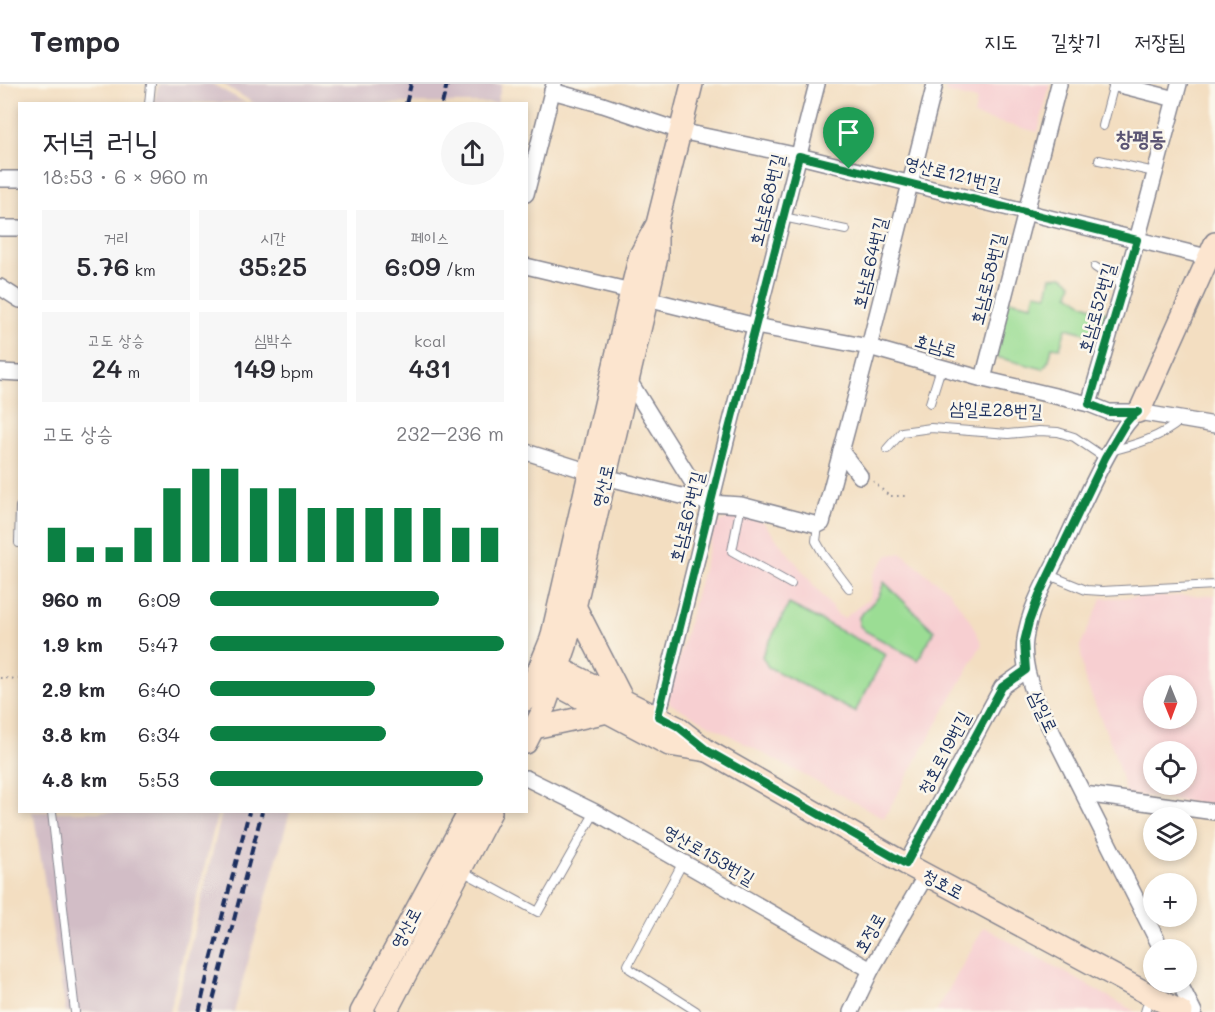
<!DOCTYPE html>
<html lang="ko">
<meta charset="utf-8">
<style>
body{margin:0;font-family:Mali,"Poor Story",sans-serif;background:#f7f7f7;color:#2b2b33;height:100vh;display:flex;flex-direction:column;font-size:22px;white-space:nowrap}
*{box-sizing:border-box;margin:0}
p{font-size:20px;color:#7c7c81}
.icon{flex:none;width:33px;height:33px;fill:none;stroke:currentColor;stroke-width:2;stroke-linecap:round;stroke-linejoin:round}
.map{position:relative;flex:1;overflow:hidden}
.side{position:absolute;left:18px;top:18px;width:510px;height:711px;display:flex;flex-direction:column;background:#fff;border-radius:0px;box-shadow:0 3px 9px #0003}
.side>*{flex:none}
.needle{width:39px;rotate:179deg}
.controls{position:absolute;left:1143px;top:591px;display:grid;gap:12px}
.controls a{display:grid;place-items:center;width:54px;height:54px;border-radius:50%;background:#fff;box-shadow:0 3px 9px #0003;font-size:30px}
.pin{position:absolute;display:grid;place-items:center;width:51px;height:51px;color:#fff;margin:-62px -26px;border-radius:50% 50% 50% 0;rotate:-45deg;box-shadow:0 0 6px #0007}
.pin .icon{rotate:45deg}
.round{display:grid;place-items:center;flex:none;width:63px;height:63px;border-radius:32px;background:#f7f7f7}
.headline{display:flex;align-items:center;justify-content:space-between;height:102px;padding:0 24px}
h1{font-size:33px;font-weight:600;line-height:45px}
.figures{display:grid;grid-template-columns:repeat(3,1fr);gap:9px;height:102px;padding:6px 24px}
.figures div{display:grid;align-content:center;border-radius:0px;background:#f7f7f7;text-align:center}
.figures b{font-size:26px;font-weight:600}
.figures small{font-size:16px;font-weight:400}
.figures p{font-size:16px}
.chart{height:168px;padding:12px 24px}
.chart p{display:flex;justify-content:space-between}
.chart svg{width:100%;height:108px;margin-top:6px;stroke:#0b8043;stroke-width:6}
ul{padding:0 24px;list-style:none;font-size:20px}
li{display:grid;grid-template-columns:96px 72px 1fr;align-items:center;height:45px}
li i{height:15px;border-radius:8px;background:#0b8043}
header{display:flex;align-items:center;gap:36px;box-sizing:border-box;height:84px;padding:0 30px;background:#fff;border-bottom:2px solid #e1e1e2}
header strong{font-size:28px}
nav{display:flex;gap:33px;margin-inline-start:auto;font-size:21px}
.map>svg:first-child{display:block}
</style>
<header>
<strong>Tempo</strong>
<nav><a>지도</a><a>길찾기</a><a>저장됨</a></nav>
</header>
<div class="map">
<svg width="1215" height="928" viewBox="0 0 1215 928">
<rect width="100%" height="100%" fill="#fbf7ec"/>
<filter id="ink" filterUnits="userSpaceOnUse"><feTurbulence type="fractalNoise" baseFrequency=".0167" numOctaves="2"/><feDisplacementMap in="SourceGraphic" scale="12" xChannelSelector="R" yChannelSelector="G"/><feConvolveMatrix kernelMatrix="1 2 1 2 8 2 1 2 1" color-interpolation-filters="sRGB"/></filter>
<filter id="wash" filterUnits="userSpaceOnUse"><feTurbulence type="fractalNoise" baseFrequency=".008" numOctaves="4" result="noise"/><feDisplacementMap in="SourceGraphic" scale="24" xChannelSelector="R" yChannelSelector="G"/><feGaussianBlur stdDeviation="1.35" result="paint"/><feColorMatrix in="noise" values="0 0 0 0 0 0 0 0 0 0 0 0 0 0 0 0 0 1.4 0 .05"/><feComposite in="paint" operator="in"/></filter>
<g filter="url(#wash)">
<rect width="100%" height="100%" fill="#f3dec1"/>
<!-- built -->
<g fill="#f7cfd1" fill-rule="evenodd">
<polygon points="947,0 1050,0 1038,48 974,32 977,16 945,8"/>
<polygon points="736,430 763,438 838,531 844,534 870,514 873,490 888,471 902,469 929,492 948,506 970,536 982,560 884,734 669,619 669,612 715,440"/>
<path d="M 1215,511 L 1215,721 L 1126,710 L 1113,665 L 1084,593 L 1080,562 L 1102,514 ZM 1154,602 L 1186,602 L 1186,634 L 1154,634 ZM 1154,668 L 1186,668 L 1186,700 L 1154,700 Z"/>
<polygon points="984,843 1136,928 936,928"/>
</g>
<!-- industrial -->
<g fill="#d2bdc6">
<polygon points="158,0 212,0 246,19 154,19"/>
<polygon points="223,0 502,0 497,19 255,20"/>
<polygon points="31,728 218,728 169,928 66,928 34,733"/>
<polygon points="222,728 290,728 234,928 175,928"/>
</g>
<!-- green -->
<g fill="#9bdd94" stroke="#5b8679" stroke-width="1.5">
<polygon points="1063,192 1072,199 1069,210 1084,220 1107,228 1100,253 1066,244 1060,264 1052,263 1049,276 1043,285 996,273 1008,216 1032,221 1035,209 1047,211 1051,193"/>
<polygon points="884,498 934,547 918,576 865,547 859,541 859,533 879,512"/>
<polygon points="789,520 886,570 855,628 768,583 762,572"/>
</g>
</g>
<g filter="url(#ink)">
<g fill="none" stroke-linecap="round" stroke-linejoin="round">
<defs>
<g id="lane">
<polyline points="149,20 151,0"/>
<polyline points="1103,42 1114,0"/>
<polyline points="1099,76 1155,88"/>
<polyline points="783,133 846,146"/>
<polyline points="1095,183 1124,202"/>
<polyline points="930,319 941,284"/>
<polyline points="887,365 902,348 931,344 1008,350 1039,347 1058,348 1074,353 1105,374"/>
<path d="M 1110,367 C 1135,361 1162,353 1181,336"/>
<polyline points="741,421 732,467 791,500"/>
<polyline points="818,441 816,457 824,471 849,504"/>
<polyline points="19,459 20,423"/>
<polyline points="1049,491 1086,506 1102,507 1215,501"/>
<polyline points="52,728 75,928"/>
<polyline points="683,778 628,881 630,885 696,927"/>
<polyline points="462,787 538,828 595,728"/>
<polyline points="1145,928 1150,912"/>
</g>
<g id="street">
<polyline points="1116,0 1175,15"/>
<polyline points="552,7 603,21 680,47 799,72 1215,175"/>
<polyline points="0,95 20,95"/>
<polyline points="526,110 554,0"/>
<polyline points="0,144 20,144"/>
<polyline points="526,182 631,207"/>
<polyline points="0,203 20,216"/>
<polyline points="647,215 756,242 869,263 983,295 1089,320 1109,328 1138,328 1215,341"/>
<polyline points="0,288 20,289"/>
<polyline points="628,295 694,401 710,419"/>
<polyline points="983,295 1059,0"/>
<polyline points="1089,320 1137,156 1179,0"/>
<path d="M 1138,328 C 1128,336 1122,346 1116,356 C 1096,389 1081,424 1065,459 C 1050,490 1029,522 1025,556 C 1022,577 1030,599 1037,618 L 1162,866"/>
<polyline points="841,367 860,392"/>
<polyline points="526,368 590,388"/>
<polyline points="605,393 710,419 741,421 818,441 822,439 869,263 935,0"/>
<polyline points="658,632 728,349 817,0"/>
<polyline points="526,694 595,728 871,886"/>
<polyline points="1084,710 1215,728"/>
<polyline points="906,780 1002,603 1026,586"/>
<polyline points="1179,898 1194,928"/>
<polyline points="851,928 871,886 926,791"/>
</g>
<g id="secondary">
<polyline points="1138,328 1141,324 1215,159"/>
<polyline points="575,522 622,614"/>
<polyline points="543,576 677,643 708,667 906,780 1182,928"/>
<polyline points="543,594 669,661 707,667"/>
<polyline points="526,616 551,555 631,207 640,171 657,140 692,0"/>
<polyline points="534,644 608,628"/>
<polyline points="526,659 545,622 566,562 657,173 657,144"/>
<polyline points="361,928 469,728"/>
<polyline points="386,928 491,728"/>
</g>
</defs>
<!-- lane casing -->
<use href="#lane" stroke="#878690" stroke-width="10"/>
<!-- street casing -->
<use href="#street" stroke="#878690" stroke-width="18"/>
<!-- secondary casing -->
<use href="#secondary" stroke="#878690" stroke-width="24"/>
<!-- path -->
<g stroke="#878690" stroke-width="2" stroke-dasharray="1.5 4.5" stroke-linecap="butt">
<polyline points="873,397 889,412 905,412"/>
<polyline points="0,594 20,595"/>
</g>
<!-- lane -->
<use href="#lane" stroke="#fff" stroke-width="8"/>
<!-- street -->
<use href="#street" stroke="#fff" stroke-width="15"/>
<!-- secondary -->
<use href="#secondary" stroke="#fce5cf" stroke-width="21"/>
<!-- rail -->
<g stroke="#1b2f5e" stroke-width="4" stroke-dasharray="9 4.5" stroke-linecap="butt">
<polyline points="406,20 411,0"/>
<polyline points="442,20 447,0"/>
<polyline points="199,928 210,880 249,728"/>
<polyline points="210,928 262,728"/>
</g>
</g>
</g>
<g fill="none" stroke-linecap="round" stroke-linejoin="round" filter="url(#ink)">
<defs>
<polygon id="route" points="799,72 1137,156 1089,320 1109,328 1138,328 1131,333 1125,340 1105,374 1039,511 1029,538 1024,558 1026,586 1002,603 906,780 708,667 677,642 658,632 728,349"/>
</defs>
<!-- route casing -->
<use href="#route" stroke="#fff" stroke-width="12"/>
<!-- route -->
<use href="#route" stroke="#0b8043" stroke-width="8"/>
</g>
<g text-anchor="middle" stroke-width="5" stroke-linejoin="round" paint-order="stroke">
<!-- street labels -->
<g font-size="18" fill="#1b2f5e" stroke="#fbf7ec">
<text transform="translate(953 90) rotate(14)" y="6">영산로121번길</text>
<text transform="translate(767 116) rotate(-76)" y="6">호남로68번길</text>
<text transform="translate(870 179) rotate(-76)" y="6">호남로64번길</text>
<text transform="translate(988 195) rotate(-76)" y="6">호남로58번길</text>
<text transform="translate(1097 224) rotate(-74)" y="6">호남로52번길</text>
<text transform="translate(936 262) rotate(16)" y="6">호남로</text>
<text transform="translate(996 326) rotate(2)" y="6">삼일로28번길</text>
<text transform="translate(603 402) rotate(-77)" y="6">영산로</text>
<text transform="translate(687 433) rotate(-76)" y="6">호남로67번길</text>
<text transform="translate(1043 628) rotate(65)" y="6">삼일로</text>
<text transform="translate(944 669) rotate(-62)" y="6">청호로19번길</text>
<text transform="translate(709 771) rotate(30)" y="6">영산로153번길</text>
<text transform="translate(943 800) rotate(28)" y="6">청호로</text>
<text transform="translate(406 844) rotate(-62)" y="6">영산로</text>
<text transform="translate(870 849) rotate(-60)" y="6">호정로</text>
</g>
<!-- quarter labels -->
<g font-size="21" font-weight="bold" fill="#5b5573" stroke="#fbf7ec">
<text x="1141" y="62">창평동</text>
</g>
</g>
</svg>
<div class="controls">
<a><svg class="needle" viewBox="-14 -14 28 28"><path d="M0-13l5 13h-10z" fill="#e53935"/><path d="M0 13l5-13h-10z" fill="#7c7c81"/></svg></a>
<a><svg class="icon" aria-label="locate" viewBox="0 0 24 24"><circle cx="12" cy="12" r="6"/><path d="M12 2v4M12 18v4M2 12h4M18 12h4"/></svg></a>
<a><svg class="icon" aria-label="layers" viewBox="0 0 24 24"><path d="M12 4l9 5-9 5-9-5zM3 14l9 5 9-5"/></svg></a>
<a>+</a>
<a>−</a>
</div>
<div class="pin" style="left:849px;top:85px;background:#1e9e55"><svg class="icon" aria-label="arrive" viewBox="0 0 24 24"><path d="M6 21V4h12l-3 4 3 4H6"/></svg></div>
<section class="side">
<div class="headline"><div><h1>저녁 러닝</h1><p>18:53 · 6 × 960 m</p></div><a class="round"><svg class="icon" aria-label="share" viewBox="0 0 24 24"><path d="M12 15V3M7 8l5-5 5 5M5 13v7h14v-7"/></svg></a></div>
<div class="figures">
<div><p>거리</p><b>5.76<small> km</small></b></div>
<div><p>시간</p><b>35:25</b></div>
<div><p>페이스</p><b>6:09<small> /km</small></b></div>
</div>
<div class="figures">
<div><p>고도 상승</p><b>24<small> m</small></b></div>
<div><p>심박수</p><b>149<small> bpm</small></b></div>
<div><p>kcal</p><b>431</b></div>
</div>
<div class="chart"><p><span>고도 상승</span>232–236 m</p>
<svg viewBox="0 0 160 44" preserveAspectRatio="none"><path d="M5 44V30M15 44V38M25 44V38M35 44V30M45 44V14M55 44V6M65 44V6M75 44V14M85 44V14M95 44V22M105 44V22M115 44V22M125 44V22M135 44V22M145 44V30M155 44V30"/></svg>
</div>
<ul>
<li><b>960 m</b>6:09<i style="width:78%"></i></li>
<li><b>1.9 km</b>5:47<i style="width:100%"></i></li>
<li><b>2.9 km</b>6:40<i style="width:56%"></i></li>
<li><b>3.8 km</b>6:34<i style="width:60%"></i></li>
<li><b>4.8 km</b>5:53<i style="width:93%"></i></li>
</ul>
</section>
</div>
